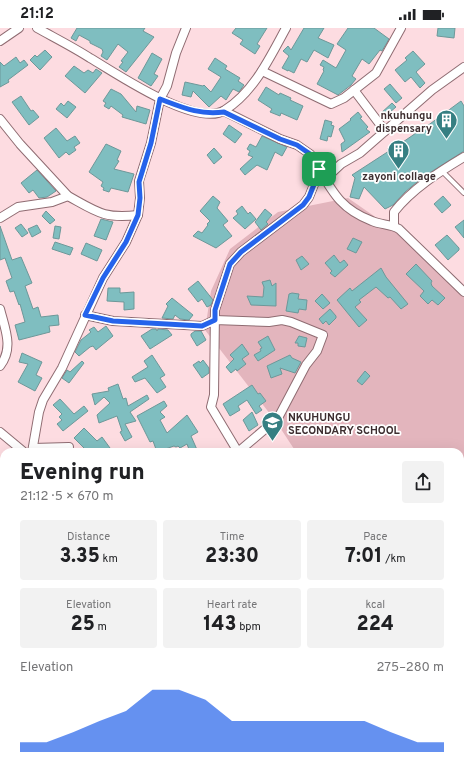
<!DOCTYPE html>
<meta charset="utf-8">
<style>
body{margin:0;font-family:Overpass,sans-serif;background:#f2f2f2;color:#202124;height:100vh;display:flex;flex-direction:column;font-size:15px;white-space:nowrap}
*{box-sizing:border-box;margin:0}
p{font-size:13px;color:#757577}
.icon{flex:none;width:22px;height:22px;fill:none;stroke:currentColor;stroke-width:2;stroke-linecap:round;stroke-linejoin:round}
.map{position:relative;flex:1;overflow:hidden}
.side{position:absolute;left:0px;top:420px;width:464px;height:324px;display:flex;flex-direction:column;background:#fff;border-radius:12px 12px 0 0;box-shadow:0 4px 16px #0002}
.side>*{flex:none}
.pin{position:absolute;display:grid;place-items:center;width:34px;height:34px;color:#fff;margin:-17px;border-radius:8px;box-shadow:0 2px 6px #0006}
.round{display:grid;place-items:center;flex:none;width:42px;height:42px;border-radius:4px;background:#f2f2f2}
.headline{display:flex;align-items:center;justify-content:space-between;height:68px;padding:0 20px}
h1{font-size:22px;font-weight:800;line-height:30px}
.stats{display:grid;grid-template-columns:repeat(3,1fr);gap:6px;height:68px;padding:4px 20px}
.stats div{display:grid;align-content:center;border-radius:4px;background:#f2f2f2;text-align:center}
.stats b{font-size:20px;font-weight:800}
.stats small{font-size:11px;font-weight:400}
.stats p{font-size:11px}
.chart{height:112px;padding:8px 20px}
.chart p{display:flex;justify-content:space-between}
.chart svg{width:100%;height:72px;margin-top:4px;fill:#2563eb;opacity:.7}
.status{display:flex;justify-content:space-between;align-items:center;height:28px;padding:0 20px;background:#fff;direction:ltr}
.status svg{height:11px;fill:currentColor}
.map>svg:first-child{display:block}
</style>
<div class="status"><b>21:12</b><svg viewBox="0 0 49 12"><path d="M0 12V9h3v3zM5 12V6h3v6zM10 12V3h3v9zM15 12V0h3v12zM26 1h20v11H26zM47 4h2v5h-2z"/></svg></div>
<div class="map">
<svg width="464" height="744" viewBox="0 0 464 744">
<rect width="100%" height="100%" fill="#fddce1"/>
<!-- green -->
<polygon fill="#e3b5bd" points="348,170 423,222 464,264 464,646 460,641 460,424 296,424 277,395 205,302 211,263 230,221 278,184"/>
<!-- building -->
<g fill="#7fbec0" stroke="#6d9899">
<polygon points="77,0 145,0 143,3 154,9 126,44 119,39 123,34 121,33 128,24 118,16 107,32 101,28 103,24 102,21 90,15 90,13 79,7 76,13 71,10"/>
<polygon points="236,0 267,0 257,16 260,18 255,26 240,16 243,12 232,5"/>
<polygon points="304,0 324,0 318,10 334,17 328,30 314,22 307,34 301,31 294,45 288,42 288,43 282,40 289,28 283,23 288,18 291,22"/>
<polygon points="348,0 374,0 389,11 382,23 380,22 369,36 362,31 352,48 356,51 351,57 338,67 317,56 324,43 323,42 324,39 320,37 323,32 336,40 346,22 337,16"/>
<polygon points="438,0 455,0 454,10 437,8"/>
<polygon points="45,22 52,29 40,42 30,32 35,27 37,29"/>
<polygon points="413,23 425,36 416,44 425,55 420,60 411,49 405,54 395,42 407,32 405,30"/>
<polygon points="152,25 162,31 154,46 158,48 151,58 138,50"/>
<polygon points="16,29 20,35 24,32 28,37 8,52 9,54 0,59 0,34 4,38"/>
<polygon points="215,30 227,38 225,41 240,50 238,53 244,57 239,64 233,61 226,72 221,68 209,79 193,63 191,69 182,67 185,54 203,58 204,57 211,64 221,49 208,41"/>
<polygon points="74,38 84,45 88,42 93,45 96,41 102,45 85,65 65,48"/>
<polygon points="390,56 402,70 396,75 384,61"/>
<polygon points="266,59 279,67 280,65 291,70 290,72 303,78 297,92 281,85 280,88 270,84 272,81 258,72"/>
<polygon points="111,61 121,66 136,84 137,78 150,82 146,96 122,89 123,87 111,78 109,81 104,78 106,75 103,73"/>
<polygon points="21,68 31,83 33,82 39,89 29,97 12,74"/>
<polygon points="68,73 76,79 67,90 56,81 61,75 64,78"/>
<polygon points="461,73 464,78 464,123 423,149 405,164 393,177 385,181 364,159 359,171 350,169 355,150 352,147 389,123 388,120 393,117 398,113 400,116 419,103 419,104"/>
<polygon points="392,75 396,79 383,90 380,86"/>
<polygon points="358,84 362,89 360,90 368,99 366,101 370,104 342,124 341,116 345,113 339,101 351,92 350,91"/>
<polygon points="325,92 332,94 331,97 334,98 331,109 328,108 327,113 320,111"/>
<polygon points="229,97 242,106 235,115 223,106"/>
<polygon points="56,100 67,113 75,108 80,115 74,119 76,122 69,127 66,124 59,130 44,110"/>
<polygon points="262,108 287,119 282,128 275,124 267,142 257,137 245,147 240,141 253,129 248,127 250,123 247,121 250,116 256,119"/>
<polygon points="106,116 121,123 117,132 119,133 114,141 134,146 128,164 111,160 109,164 103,162 104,160 101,158 103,154 89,144"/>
<polygon points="214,120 222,129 214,136 207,127"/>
<polygon points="37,142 56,163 47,169 39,170 33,162 29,165 21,155"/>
<polygon points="213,168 220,174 217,180 228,193 223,197 232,208 216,220 193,208 198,203 202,205 208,197 207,196 210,193 200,183"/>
<polygon points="443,168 451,177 442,185 434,176"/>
<polygon points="242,178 248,186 250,184 256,191 245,201 233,190 238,186 236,183"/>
<polygon points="265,181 272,187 266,194 268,196 261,202 255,194"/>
<polygon points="46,183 55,192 50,196 42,188"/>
<polygon points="101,191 113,194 106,212 94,208"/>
<polygon points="464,192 464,210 455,199"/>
<polygon points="21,196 28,205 22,209 15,200"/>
<polygon points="37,197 41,204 32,209 28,201"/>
<polygon points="0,198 12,232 21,229 32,255 25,258 33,281 38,279 41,289 58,287 59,297 49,298 50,304 19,312 15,297 25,294 20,276 19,277 14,263 10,264 6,253 12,250 5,230 0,232"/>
<polygon points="55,198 61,199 59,211 53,210"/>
<polygon points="447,207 459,220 459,222 448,232 435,217"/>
<polygon points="353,210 362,214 356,225 347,221"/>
<polygon points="55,214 73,220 70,227 52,221"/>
<polygon points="86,215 102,222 97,233 81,226"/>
<polygon points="334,227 340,235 344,232 348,237 335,249 330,245 332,243 325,235"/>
<polygon points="302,228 309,236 301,242 296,232"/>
<polygon points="416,236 432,253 431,255 432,258 445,270 438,277 432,272 428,276 420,268 424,263 406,246"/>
<polygon points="381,240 386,249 408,276 401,281 390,269 388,270 376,259 359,272 361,274 355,279 367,292 359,299 337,272 350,260 352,263"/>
<polygon points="270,252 272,258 276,255 276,278 251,277 247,268 263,269 264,259 262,254"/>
<polygon points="198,253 213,272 211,277 207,279 202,271 198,274 188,261"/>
<polygon points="108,260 120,260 120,265 134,264 134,281 124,282 124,274 107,273"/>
<polygon points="292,265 299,266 298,271 307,272 306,282 299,281 298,285 286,283 289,266"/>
<polygon points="322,266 330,275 323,281 315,273"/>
<polygon points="172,270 193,287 189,292 180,291 175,287 173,291 162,290 168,278 166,276"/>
<polygon points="330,281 336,288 336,290 329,297 326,293 323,296 319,291"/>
<polygon points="106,298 113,308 96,322 93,318 90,319 79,328 75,324 81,312 91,304 89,302 94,299 98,304"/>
<polygon points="152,301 156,301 157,303 158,301 168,302 172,307 150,321 141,308"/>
<polygon points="195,303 201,303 206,312 197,318 191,308 191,306"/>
<polygon points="268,308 275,322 258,333 254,327 261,323 260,321 262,320 258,314"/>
<polygon points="299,308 307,310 305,319 298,318 298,315 295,315"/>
<polygon points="242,316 249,326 242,331 246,336 237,343 236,341 231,345 226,339 234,331 230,327"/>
<polygon points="22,325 42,334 36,347 42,350 35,363 18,354 28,336 19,334"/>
<polygon points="152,327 165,347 160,350 166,359 157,365 145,350 135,354 132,349 148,339 144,333"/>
<polygon points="290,327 292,330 301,334 295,345 280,340 282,346 271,350 267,338"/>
<polygon points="203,332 209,340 209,345 202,350 193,337 199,333 200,335"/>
<polygon points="82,333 84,335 69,355 62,350 67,342 70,344"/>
<polygon points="365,343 370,348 362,357 357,353"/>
<polygon points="118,356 123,371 126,370 128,378 147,367 149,371 130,384 136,393 125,396 132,409 125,413 120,404 122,403 117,388 99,395 97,387 110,375 104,369 95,377 92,366 109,363 108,360"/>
<polygon points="252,357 258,366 260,365 266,373 259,378 262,382 256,386 247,372 238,378 240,382 230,388 223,376"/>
<polygon points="60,371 74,386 84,378 88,383 63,403 57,396 62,392 59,389 62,386 53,377"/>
<polygon points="164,373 167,378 160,384 165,389 160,392 167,405 187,387 198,404 191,408 198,424 190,424 187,416 180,420 178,418 176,419 174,418 157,424 153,413 150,414 137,388"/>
<polygon points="252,384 258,397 249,403 243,392"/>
<polygon points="84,400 97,413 102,409 110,420 104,424 88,424 74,410"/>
</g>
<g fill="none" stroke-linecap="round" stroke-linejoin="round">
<defs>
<polyline id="lane" points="442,143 464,165"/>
<g id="street">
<path d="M 37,0 C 55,10 73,19 90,30 C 116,45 197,101 225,82 C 254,64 270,29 286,0"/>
<polyline points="0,13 19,0"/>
<polyline points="262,43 331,76 344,70 376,45 401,0"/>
<polyline points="354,62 385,103"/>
<polyline points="224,83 280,111 297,117 310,126 318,135 319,141 317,149 309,169 303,177 241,224 230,236 215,282 214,367 211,379 238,424"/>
<polyline points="0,91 20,116 68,168"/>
<path d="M 319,141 C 334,167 343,182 372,193 C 381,197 391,196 399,201 L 464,264"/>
<polyline points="325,151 341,136 360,125 432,62 464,39"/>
<path d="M 0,190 L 18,179 L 52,174 L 68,168 C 97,184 104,191 138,187"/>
<path d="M 394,198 L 394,184 C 412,161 439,144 464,129"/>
<path d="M 0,281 C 5,301 14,320 0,338"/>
<polyline points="85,287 113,293 202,298 215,292 269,294 282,292 291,294 323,307 317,323 306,337 278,390 238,424"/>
<polyline points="0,404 24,424"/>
<polyline points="33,420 69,419"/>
<polyline points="32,424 39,384 43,372 62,340 103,250 126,214 138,187 140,170 139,153 151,115 160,71 167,58 176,25 186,0"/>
<polyline points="0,460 4,457"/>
<polyline points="0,527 4,528"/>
<polyline points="460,529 464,548"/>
<polyline points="0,646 4,655"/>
<polyline points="119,740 125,744"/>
<polyline points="239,740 243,744"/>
<polyline points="459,744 464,742"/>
</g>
</defs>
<!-- lane casing -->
<use href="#lane" stroke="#8f6c72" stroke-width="6"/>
<!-- street casing -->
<use href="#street" stroke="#8f6c72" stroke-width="10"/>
<!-- lane -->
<use href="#lane" stroke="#fff" stroke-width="4"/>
<!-- street -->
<use href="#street" stroke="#fff" stroke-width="8"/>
</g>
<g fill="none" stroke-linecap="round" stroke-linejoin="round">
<defs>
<path id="route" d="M 160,71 C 184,80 199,87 224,84 L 280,111 L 297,117 L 310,126 L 318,135 L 319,141 L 317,149 L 309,169 L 303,177 L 241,224 L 230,236 L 215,282 L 215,292 L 202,298 L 113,293 L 85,287 L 103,250 L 126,214 L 138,187 L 140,170 L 139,154 L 151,115 Z"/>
</defs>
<!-- route casing -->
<use href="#route" stroke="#fff" stroke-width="8"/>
<!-- route -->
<use href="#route" stroke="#2563eb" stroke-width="5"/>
</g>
<!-- icons -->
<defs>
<symbol id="building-pin" viewBox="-11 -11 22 30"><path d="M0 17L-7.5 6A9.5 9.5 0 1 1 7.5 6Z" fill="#367f82" stroke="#fff"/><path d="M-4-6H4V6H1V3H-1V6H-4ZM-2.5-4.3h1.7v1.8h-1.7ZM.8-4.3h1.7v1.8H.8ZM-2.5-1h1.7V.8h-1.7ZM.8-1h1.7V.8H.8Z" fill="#fff"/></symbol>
<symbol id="school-pin" viewBox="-11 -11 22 30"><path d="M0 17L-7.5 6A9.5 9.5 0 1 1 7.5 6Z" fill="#367f82" stroke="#fff"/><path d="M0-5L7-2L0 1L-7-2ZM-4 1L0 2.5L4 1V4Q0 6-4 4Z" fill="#fff"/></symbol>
</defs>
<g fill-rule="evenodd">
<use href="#building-pin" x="434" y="80" width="25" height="34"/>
<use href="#building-pin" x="386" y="110" width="25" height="34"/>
<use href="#school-pin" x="260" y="382" width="25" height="34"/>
</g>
<g text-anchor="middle" stroke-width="3.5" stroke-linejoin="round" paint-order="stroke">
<!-- poi labels -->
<g font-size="11" font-weight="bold" fill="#3d2e30" stroke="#fff" text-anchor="end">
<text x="432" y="91">nkuhungu<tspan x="432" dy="13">dispensary</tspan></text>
<text x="399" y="152" text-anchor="middle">zayoni collage</text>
<text x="288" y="393" text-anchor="start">NKUHUNGU<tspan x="288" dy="13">SECONDARY SCHOOL</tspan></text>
</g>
</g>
</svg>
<div class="pin" style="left:319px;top:141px;background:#1e9e55"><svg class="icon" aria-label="arrive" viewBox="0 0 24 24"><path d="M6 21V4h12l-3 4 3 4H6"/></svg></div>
<section class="side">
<div class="headline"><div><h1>Evening run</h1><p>21:12 · 5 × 670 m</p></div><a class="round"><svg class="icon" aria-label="share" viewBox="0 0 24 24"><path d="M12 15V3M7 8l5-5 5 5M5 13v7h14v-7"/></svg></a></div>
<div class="stats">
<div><p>Distance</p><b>3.35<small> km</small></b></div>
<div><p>Time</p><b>23:30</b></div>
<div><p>Pace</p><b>7:01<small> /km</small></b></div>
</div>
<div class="stats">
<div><p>Elevation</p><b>25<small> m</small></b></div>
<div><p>Heart rate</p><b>143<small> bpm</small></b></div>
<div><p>kcal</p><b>224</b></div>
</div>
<div class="chart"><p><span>Elevation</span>275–280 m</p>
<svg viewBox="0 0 160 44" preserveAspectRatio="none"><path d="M0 44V38L10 38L20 32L30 25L40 19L50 6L60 6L70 12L80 25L90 25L100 25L110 25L120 25L130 25L140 32L150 38L160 38V44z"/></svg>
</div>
</section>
</div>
